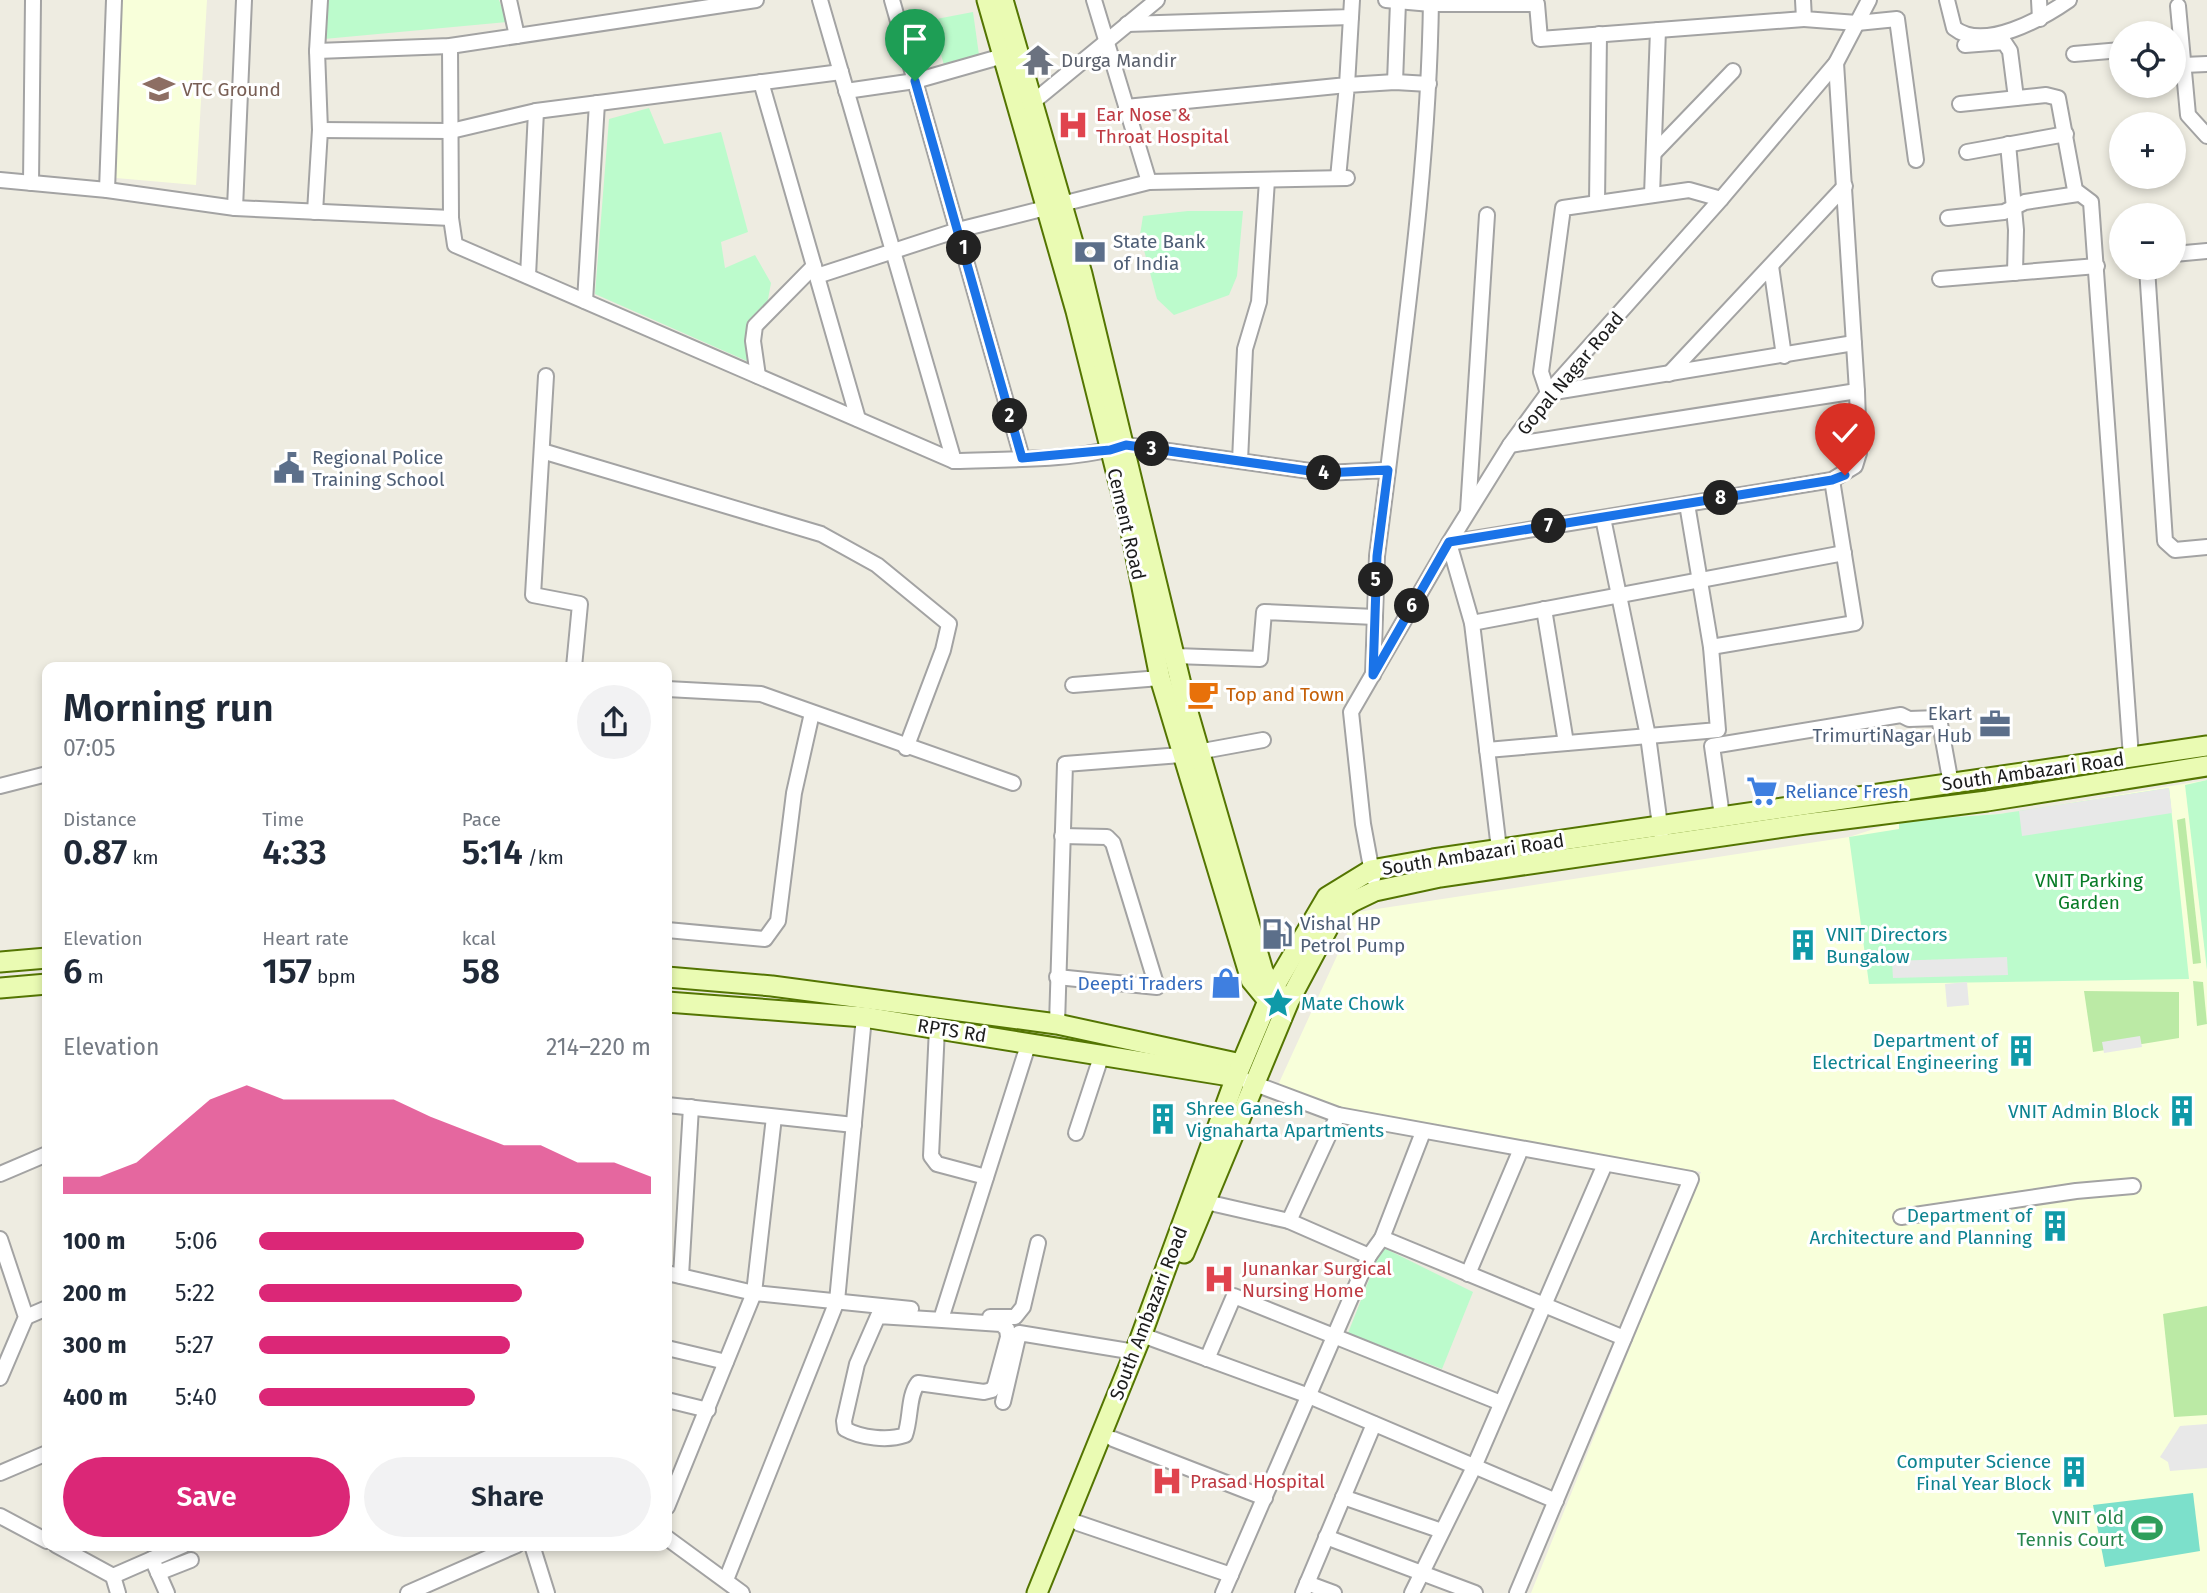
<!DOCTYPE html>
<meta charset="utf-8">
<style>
body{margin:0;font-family:"Fira Sans",sans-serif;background:#f2f2f3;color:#1f2937;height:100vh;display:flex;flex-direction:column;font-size:26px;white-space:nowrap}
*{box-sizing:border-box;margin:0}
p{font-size:23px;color:#747a83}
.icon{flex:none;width:38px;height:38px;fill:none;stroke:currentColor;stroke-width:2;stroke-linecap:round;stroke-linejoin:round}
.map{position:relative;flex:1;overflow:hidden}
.details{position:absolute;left:42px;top:662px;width:630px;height:889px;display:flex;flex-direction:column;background:#fff;border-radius:14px;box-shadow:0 4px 10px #0003}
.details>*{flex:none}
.controls{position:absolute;left:2109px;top:21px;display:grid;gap:14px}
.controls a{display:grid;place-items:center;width:77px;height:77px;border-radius:50%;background:#fff;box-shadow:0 4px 10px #0003;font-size:35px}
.pin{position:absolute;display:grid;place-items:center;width:60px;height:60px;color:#fff;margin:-72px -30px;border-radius:50% 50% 50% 0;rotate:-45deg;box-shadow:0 0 7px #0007}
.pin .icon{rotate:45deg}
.km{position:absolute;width:35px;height:35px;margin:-18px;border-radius:50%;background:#222;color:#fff;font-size:19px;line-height:35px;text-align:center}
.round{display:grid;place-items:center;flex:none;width:74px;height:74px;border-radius:37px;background:#f2f2f3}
.overview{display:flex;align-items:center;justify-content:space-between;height:119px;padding:0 21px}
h1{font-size:38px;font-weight:600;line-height:52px}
.stats{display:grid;grid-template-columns:repeat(3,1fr);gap:10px;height:119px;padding:7px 21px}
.stats div{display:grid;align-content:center}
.stats b{font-size:35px;font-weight:600}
.stats small{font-size:19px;font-weight:400}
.stats p{font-size:19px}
.chart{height:196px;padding:14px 21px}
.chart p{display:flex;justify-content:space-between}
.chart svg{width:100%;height:126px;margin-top:7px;fill:#db2777;opacity:.7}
.action{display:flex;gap:14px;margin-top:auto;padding:14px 21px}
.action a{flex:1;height:80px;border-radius:42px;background:#db2777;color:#fff;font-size:28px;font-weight:600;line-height:80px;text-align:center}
.action a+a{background:#f2f2f3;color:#1f2937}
ul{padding:0 21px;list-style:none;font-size:23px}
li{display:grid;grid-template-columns:112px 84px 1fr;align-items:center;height:52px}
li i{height:18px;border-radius:9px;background:#db2777}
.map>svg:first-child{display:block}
</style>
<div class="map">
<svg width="2207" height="1593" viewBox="0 0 2207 1593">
<rect width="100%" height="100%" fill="#eeece1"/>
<!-- education -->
<g fill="#f8ffda">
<polygon points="116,0 207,0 196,185 116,178"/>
<polygon points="2207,780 2207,1593 1531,1593 1701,1172 1273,1096 1357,912 1849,837 1899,821 2010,813"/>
</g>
<!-- grass -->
<g fill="#bbeaa5">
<polygon points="2185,818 2201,963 2193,964 2177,820"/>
<polygon points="2193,981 2203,982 2207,1024 2197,1026"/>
<polygon points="2084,991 2179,992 2179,1038 2093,1052"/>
<polygon points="2207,1306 2207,1415 2174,1417 2163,1314"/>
</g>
<!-- park -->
<g fill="#bcfbcc">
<polygon points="326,0 499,0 507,22 324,39"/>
<polygon points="973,12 979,55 944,65 931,20"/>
<polygon points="649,108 664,144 721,132 748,232 721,242 725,268 755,255 771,283 756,365 595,294 609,119"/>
<polygon points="1188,211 1243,211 1237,276 1229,295 1174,315 1157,299 1140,235 1143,216"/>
<polygon points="2207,780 2207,970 2185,785"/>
<polygon points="2169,788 2189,979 1869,984 1849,837 1899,829 1899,821 1999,814"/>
<polygon points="1382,1247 1473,1292 1442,1369 1348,1333"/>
</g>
<!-- pitch -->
<polygon fill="#7ce0cb" points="2193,1493 2200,1551 2105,1567 2093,1505"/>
<!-- parking -->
<g fill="#e8e8e8">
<polygon points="2169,788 2172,813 2022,836 2019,811"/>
<polygon points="2007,957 2008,975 1893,978 1892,961"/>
<polygon points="1967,982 1969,1005 1947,1007 1945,984"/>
<polygon points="2140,1036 2142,1047 2104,1053 2102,1042"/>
<polygon points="2207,1424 2207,1468 2170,1471 2168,1462 2160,1457 2180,1426"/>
</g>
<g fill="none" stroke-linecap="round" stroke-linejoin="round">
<defs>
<g id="street">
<polyline points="509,0 517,36"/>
<polyline points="820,0 954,461"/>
<polyline points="892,0 1022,458"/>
<polyline points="1094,0 1149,182"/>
<polyline points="1386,0 1431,4 1537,4 1540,39 1804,19"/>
<polyline points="1803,0 1804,19 1857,23 1897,19 1916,160"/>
<path d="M 1947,0 L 1954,28 C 1984,52 2043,18 2069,0"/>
<polyline points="2039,0 2040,19"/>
<polyline points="2178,6 2188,115 2207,136"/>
<polyline points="1127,24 1351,17 1352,0"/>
<polyline points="1965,45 2004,42 2010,51 2016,98"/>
<path d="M 450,46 L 451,218 L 455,245 L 954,461 C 1007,459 1075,461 1126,445 L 1324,473 L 1388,470 L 1377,556 L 1373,675"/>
<polyline points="317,51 450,46 756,0"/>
<polyline points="2074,54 2121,50"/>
<polyline points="2183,65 2207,64"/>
<polyline points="761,82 858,419"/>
<polyline points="1395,82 1398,2"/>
<polyline points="846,91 915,81 1003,56"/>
<polyline points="1033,102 1157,0"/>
<polyline points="1960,104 2046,95 2058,98 2075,190 2091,202 2131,757"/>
<polyline points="1126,107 1347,85 1351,17"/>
<polyline points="320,130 451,131 536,111 841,72"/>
<polyline points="2008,144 2016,230 2015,273"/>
<polyline points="1655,152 1733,71"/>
<polyline points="1967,152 2066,134"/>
<polyline points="1338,178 1347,85 1395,82 1429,84"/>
<polyline points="0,180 107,190 235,208 451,218"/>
<polyline points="31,183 33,0"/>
<polyline points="107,190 114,0"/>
<polyline points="1652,195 1658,30"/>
<polyline points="1721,199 1689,190 1563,208 1541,372 1548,393 1854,343"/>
<polyline points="1597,203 1599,34"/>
<polyline points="235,208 244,0"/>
<polyline points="315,212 320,130 317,51 320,0"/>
<polyline points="1948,218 2004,212 2025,202 2078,194"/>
<polyline points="2174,254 2207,251"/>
<polyline points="1771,266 1784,356"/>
<polyline points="2147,268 2165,541 2175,550 2207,547"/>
<polyline points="528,276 536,111"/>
<polyline points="817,276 958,230 1149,182 1347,178"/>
<polyline points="1940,279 2097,266"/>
<polyline points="585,301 597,103"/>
<polyline points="1669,374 1845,186"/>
<polyline points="546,376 533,595 580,604 574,667"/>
<polyline points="758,376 753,341 755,326 814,266"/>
<polyline points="1510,445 1857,391"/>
<polyline points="542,451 821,534 877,565 949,624 943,650 906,748"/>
<polyline points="1240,461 1245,349 1259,302 1267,180"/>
<path d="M 1388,470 C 1407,314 1429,158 1431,0"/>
<polyline points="1468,511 1487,215"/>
<polyline points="1603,518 1648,736 1661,833"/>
<polyline points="1544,609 1566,743"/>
<polyline points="1472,623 1844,553"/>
<polyline points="1711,647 1855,623 1832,480"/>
<polyline points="1175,656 1260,659 1264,612 1375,617"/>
<polyline points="1073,685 1160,678"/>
<polyline points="667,689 761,694 1013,783"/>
<polyline points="1487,750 1718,730 1711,647 1687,504"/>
<polyline points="0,786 47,774"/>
<polyline points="1722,816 1712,746 1901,715 1909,719 1939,718 1951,784"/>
<polyline points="1499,849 1472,623 1449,543 1832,480 1855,466 1859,453 1857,391 1836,63"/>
<polyline points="1373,878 1363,824 1351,712 1449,543 1510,445 1548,393 1721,199 1836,63 1869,0"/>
<polyline points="667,930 765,939 778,921 794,793 812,713"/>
<polyline points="1057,977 1157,987 1113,843 1107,837 1062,836"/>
<polyline points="1057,1024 1065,764 1181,755 1263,740"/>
<polyline points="937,1028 931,1156 937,1164 986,1177"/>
<polyline points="1247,1081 1338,1115 1691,1179 1517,1593"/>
<polyline points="667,1105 854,1125"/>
<polyline points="1076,1133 1102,1054"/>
<polyline points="0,1174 47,1154"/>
<polyline points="1206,1202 1289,1221 1369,1256"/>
<polyline points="1901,1217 2076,1191 2133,1186"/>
<polyline points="1289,1221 1338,1115"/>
<polyline points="1382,1238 1624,1338"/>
<polyline points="0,1239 26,1317 0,1378"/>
<polyline points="667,1273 754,1293 911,1309"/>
<polyline points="1468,1274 1521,1149"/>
<polyline points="681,1276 691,1107"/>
<polyline points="26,1317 47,1308"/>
<polyline points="990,1317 1015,1317 1023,1307 1038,1243"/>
<path d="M 942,1320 L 878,1316 L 857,1364 L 844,1421 L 845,1429 C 861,1438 888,1441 905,1435 C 911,1419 908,1396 918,1383 L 984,1392 L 992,1390 L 995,1385 L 1008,1337 L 1007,1329 L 1001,1324 L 942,1320 L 942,1316 L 1029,1042"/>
<polyline points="1142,1335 1309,1396 1556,1501"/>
<polyline points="667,1348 726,1362"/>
<polyline points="1207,1359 1234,1296 1501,1403"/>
<polyline points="667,1400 708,1410"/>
<polyline points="1003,1402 1019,1333 1135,1352"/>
<polyline points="1113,1439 1265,1498"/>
<polyline points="0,1473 47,1453"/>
<polyline points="1343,1497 1442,1531"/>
<polyline points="667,1507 754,1293 774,1117"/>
<polyline points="0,1516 47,1541"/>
<polyline points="1078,1523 1231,1575"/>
<polyline points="1326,1537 1475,1593"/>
<polyline points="667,1538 742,1593"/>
<polyline points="56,1545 113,1576 184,1545"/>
<polyline points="532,1545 547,1593"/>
<polyline points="152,1559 167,1593"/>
<polyline points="158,1573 191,1560"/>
<polyline points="113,1576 118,1593"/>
<polyline points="726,1580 837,1301 864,1017"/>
<polyline points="1307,1583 1334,1593"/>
<polyline points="408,1593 517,1545"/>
<polyline points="1223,1593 1369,1256 1382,1238 1423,1132"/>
<polyline points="1303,1593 1374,1424"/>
<polyline points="1412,1593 1474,1467 1605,1164"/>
</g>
<g id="secondary">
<polyline points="987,0 1076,311 1130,527 1160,678 1251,980 1274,1008"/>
<polyline points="1003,0 1082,274 1187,709 1263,971 1273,989 1280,994"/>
<polyline points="0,962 47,958"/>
<polyline points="667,977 772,986 1057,1024 1241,1064"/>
<polyline points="0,988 47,984"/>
<polyline points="667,1002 864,1017 1236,1077"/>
<polyline points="1184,1253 1289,1001 1336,913 1352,902 1375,891 1440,877 1805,824 1987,801 2207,766"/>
<polyline points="1037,1593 1140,1339 1236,1077 1273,989 1327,897 1371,870 1433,859 2207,746"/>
</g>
</defs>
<!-- street casing -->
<use href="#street" stroke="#a3a3a3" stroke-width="18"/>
<!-- secondary casing -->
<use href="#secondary" stroke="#547502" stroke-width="23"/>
<!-- street -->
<use href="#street" stroke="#fff" stroke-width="14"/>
<!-- secondary -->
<use href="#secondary" stroke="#eafbb3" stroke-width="19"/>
</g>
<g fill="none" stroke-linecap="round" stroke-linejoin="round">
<defs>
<polyline id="route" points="915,81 1022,458 1110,450 1126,445 1324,473 1388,470 1377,556 1373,675 1449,542 1832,480 1845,475"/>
</defs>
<!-- route casing -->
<use href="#route" stroke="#fff" stroke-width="14"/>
<!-- route -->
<use href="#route" stroke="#1a73e8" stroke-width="9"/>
</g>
<!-- icons -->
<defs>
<symbol id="temple-bare" viewBox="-9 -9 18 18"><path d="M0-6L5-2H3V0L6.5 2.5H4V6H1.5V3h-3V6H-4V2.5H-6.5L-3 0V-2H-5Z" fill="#6b7280" stroke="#fff" stroke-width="2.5" paint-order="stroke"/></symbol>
<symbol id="school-bare" viewBox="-9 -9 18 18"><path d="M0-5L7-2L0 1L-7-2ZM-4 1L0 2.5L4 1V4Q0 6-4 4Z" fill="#8d6e63" stroke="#fff" stroke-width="2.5" paint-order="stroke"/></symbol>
<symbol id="hospital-bare" viewBox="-9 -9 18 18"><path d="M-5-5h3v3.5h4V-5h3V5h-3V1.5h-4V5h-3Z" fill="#e0444e" stroke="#fff" stroke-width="2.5" paint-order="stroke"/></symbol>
<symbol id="bank-bare" viewBox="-9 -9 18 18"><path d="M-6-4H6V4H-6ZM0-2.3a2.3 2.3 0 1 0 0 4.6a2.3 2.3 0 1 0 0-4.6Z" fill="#5c6f8a" stroke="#fff" stroke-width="2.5" paint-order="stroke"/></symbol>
<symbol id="civic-bare" viewBox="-9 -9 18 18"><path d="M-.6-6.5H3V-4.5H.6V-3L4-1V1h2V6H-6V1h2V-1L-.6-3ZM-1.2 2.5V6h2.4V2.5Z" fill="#5c6f8a" stroke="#fff" stroke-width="2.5" paint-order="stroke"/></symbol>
<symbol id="cafe-bare" viewBox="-9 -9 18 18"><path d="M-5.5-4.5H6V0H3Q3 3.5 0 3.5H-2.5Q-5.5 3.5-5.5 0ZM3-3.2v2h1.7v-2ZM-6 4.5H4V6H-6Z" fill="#e8710a" stroke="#fff" stroke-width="2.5" paint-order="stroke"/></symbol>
<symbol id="office-bare" viewBox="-9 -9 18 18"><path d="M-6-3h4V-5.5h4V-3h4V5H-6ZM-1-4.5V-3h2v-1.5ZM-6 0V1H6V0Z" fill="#5c6f8a" stroke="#fff" stroke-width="2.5" paint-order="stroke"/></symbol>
<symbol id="supermarket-bare" viewBox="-9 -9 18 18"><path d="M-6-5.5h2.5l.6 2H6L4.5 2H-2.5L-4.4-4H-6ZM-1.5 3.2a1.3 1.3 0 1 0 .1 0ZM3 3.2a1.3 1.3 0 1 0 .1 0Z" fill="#3f7fe0" stroke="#fff" stroke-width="2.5" paint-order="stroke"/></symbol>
<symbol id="fuel-bare" viewBox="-9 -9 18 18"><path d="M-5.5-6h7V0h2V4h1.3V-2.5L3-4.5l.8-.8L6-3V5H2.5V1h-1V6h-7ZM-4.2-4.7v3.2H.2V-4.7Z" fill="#5c6f8a" stroke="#fff" stroke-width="2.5" paint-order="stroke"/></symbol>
<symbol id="building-bare" viewBox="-9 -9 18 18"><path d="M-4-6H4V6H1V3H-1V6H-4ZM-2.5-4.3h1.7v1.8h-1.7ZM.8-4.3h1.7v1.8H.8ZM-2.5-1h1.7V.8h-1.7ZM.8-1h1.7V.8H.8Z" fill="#0f9aa8" stroke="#fff" stroke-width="2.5" paint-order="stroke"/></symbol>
<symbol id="shop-bare" viewBox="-9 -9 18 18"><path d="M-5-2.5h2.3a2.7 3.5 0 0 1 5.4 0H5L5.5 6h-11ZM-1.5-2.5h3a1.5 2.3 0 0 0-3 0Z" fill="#3f7fe0" stroke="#fff" stroke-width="2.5" paint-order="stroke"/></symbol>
<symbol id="sight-bare" viewBox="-9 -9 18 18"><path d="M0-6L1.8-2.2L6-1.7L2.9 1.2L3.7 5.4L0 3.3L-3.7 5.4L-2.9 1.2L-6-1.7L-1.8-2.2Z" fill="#0f9aa8" stroke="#fff" stroke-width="2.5" paint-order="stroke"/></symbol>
<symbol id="stadium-bare" viewBox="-9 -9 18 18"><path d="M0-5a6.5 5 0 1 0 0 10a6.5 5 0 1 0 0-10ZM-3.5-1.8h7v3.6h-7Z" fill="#2e9e5b" stroke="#fff" stroke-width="2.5" paint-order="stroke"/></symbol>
</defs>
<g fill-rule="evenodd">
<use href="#temple-bare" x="1016" y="38" width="44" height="44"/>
<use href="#school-bare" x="137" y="67" width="44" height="44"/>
<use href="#hospital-bare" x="1051" y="103" width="44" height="44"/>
<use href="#bank-bare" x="1068" y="230" width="44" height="44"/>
<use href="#civic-bare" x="267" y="446" width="44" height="44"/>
<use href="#cafe-bare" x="1181" y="672" width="44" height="44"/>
<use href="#office-bare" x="1973" y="702" width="44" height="44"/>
<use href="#supermarket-bare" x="1740" y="769" width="44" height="44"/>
<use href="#fuel-bare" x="1255" y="912" width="44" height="44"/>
<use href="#building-bare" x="1781" y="923" width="44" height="44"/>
<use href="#shop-bare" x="1204" y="961" width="44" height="44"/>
<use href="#sight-bare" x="1256" y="981" width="44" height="44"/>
<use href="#building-bare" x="1999" y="1029" width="44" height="44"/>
<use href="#building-bare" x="2160" y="1089" width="44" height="44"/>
<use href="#building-bare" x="1141" y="1097" width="44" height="44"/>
<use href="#building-bare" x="2033" y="1204" width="44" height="44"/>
<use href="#hospital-bare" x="1197" y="1257" width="44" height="44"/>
<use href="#building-bare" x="2052" y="1450" width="44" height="44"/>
<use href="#hospital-bare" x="1145" y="1459" width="44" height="44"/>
<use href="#stadium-bare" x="2125" y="1506" width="44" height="44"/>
</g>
<g text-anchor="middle" stroke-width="6" stroke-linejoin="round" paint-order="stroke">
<!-- worship labels -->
<g font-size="19" fill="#5b616d" stroke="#fff" text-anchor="start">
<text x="1061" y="67">Durga Mandir</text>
</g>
<!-- education labels -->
<g font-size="19" fill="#785e54" stroke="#fff" text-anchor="start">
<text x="182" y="96">VTC Ground</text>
</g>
<!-- health labels -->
<g font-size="19" fill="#be3a42" stroke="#fff" text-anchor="start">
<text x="1096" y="121">Ear Nose &amp;<tspan x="1096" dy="22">Throat Hospital</tspan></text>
<text x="1242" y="1275">Junankar Surgical<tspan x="1242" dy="22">Nursing Home</tspan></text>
<text x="1190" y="1488">Prasad Hospital</text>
</g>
<!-- service labels -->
<g font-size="19" fill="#4e5e75" stroke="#fff" text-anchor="start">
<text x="1113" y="248">State Bank<tspan x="1113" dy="22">of India</tspan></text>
<text x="312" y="464">Regional Police<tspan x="312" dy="22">Training School</tspan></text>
<text x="1972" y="720" text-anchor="end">Ekart<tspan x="1972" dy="22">TrimurtiNagar Hub</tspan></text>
<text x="1300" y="930">Vishal HP<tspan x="1300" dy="22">Petrol Pump</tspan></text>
</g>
<!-- street labels -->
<g font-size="19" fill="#1c1c1c" stroke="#fff">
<text transform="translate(1570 373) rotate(-50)" y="7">Gopal Nagar Road</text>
<text transform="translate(1127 524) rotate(77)" y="7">Cement Road</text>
<text transform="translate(2033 771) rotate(-8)" y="7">South Ambazari Road</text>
<text transform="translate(1473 854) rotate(-9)" y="7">South Ambazari Road</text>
<text transform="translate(952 1030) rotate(9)" y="7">RPTS Rd</text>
<text transform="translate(1148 1313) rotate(-69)" y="7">South Ambazari Road</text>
</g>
<!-- food labels -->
<g font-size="19" fill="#c56008" stroke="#fff" text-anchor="start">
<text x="1226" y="701">Top and Town</text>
</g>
<!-- shop labels -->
<g font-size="19" fill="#366cbe" stroke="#fff" text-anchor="start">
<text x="1785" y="798">Reliance Fresh</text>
<text x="1203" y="990" text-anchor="end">Deepti Traders</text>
</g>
<!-- park labels -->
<g font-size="19" fill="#087c27" stroke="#fff">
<text x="2089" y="887">VNIT Parking<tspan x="2089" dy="22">Garden</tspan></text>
</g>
<!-- culture labels -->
<g font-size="19" fill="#0d838f" stroke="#fff" text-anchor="end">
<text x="1826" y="941" text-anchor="start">VNIT Directors<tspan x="1826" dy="22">Bungalow</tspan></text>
<text x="1301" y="1010" text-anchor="start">Mate Chowk</text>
<text x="1998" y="1047">Department of<tspan x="1998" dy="22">Electrical Engineering</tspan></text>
<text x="1186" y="1115" text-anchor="start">Shree Ganesh<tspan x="1186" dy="22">Vignaharta Apartments</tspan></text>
<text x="2159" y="1118">VNIT Admin Block</text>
<text x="2032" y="1222">Department of<tspan x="2032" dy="22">Architecture and Planning</tspan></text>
<text x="2051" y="1468">Computer Science<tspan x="2051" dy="22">Final Year Block</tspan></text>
</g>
<!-- leisure labels -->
<g font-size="19" fill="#27864d" stroke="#fff" text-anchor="end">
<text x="2124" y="1524">VNIT old<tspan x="2124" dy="22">Tennis Court</tspan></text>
</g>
</g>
</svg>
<div class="controls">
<a><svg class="icon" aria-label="locate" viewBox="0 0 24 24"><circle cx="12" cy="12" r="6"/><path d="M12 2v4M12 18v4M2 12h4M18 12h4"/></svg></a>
<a>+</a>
<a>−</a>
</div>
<div class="pin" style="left:915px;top:81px;background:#1e9e55"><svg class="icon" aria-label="arrive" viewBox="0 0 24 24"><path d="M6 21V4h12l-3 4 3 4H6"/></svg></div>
<div class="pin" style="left:1845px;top:475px;background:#d93025"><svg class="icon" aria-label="check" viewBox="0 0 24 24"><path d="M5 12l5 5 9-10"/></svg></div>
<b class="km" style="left:964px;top:248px">1</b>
<b class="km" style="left:1010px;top:416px">2</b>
<b class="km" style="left:1152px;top:449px">3</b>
<b class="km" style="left:1324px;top:473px">4</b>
<b class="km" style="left:1376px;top:580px">5</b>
<b class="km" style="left:1412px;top:606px">6</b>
<b class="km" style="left:1549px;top:526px">7</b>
<b class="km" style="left:1721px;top:498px">8</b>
<section class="details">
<div class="overview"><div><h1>Morning run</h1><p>07:05</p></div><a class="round"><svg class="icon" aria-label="share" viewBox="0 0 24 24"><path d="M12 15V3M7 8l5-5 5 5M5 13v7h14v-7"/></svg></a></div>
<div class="stats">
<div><p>Distance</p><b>0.87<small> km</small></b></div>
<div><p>Time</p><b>4:33</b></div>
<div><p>Pace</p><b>5:14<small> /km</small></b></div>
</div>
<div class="stats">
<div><p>Elevation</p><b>6<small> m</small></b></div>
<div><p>Heart rate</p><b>157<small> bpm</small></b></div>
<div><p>kcal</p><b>58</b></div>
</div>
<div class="chart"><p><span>Elevation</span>214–220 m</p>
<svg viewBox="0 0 160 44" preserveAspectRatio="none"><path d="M0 44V38L10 38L20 33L30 22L40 11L50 6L60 11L70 11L80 11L90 11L100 17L110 22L120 27L130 27L140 33L150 33L160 38V44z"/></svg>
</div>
<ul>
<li><b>100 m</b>5:06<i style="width:83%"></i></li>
<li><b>200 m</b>5:22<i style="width:67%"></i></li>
<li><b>300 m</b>5:27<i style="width:64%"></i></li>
<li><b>400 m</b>5:40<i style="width:55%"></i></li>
</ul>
<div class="action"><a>Save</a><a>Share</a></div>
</section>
</div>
